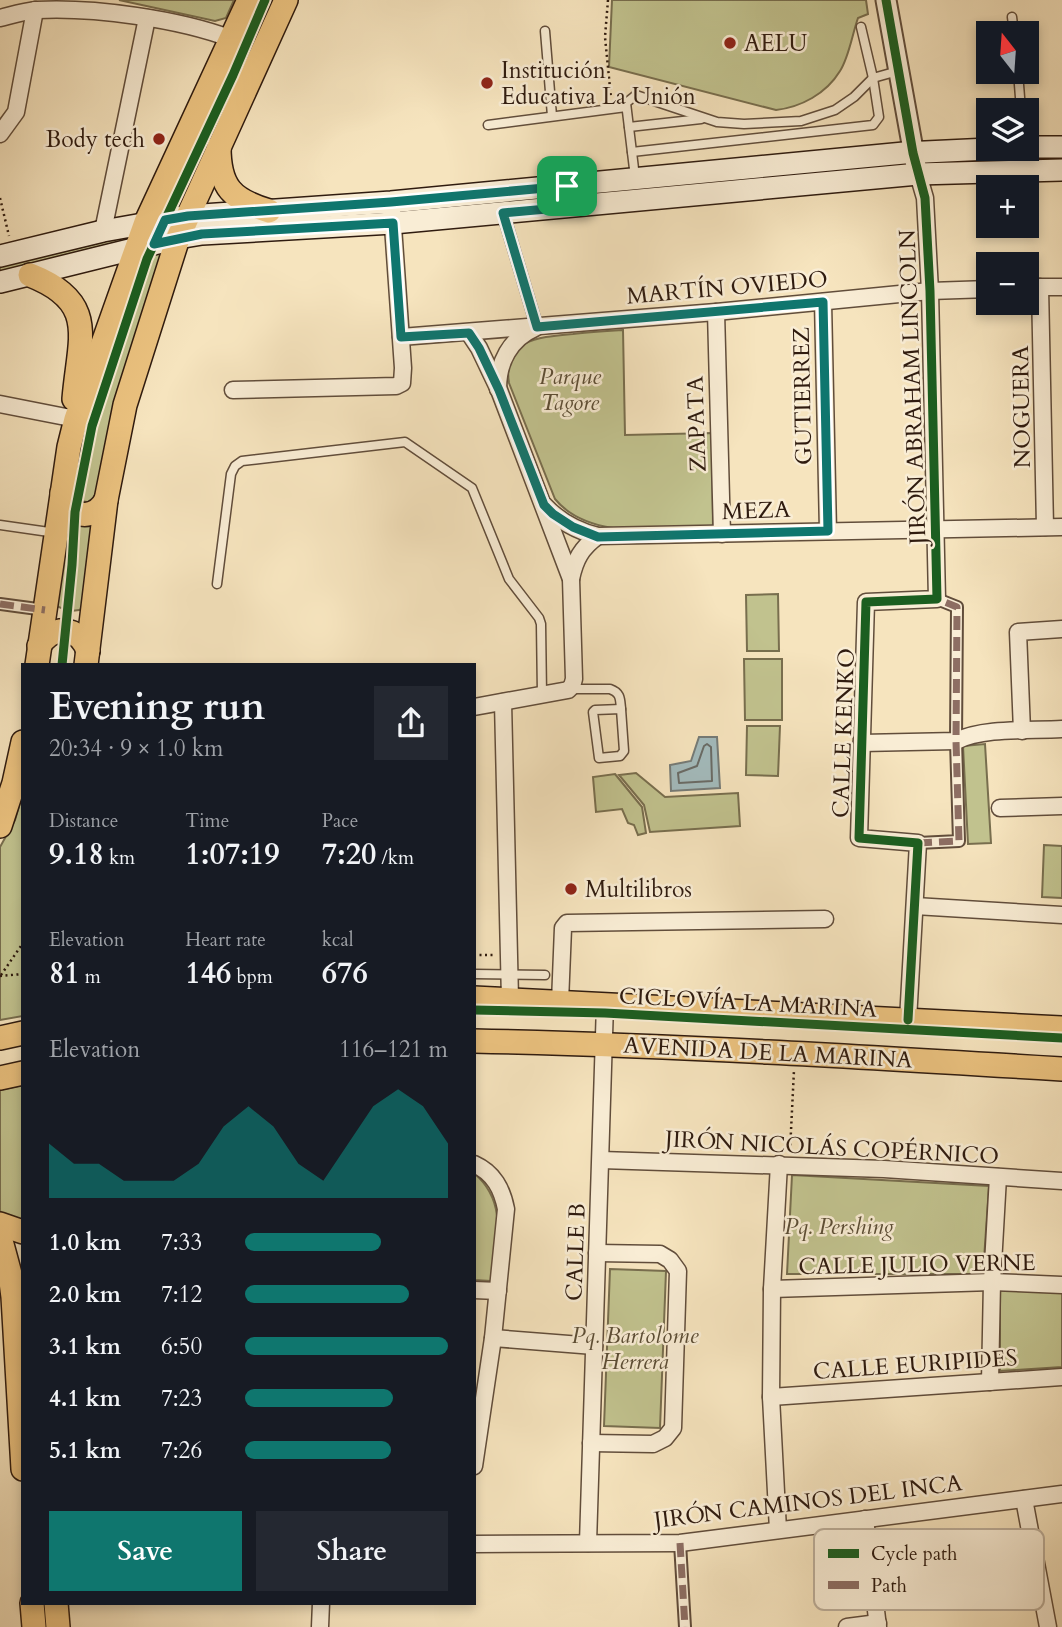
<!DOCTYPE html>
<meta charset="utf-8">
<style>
body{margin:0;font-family:Cardo,serif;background:#242831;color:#f1f3f6;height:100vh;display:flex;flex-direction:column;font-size:26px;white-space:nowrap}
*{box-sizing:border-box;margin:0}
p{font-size:23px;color:#9ea1a6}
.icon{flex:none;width:38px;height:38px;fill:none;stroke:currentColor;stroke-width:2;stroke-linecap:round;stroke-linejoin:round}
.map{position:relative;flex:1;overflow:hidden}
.side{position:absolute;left:21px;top:663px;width:455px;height:942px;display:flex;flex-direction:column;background:#171b24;border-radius:0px;box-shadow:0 4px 10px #0003}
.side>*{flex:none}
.needle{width:46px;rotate:343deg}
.controls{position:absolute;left:976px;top:21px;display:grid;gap:14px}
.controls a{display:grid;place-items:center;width:63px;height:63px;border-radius:0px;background:#171b24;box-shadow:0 4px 10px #0003;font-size:35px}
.pin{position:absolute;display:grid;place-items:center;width:60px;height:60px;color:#fff;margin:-30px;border-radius:14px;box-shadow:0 4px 10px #0006}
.round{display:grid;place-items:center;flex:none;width:74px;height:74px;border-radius:0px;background:#242831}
.head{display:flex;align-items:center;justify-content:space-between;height:119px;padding:0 28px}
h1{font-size:38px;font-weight:600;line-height:52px}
.stats{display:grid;grid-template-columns:repeat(3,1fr);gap:10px;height:119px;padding:7px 28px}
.stats div{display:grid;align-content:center}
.stats b{font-size:30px;font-weight:600}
.stats small{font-size:19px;font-weight:400}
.stats p{font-size:19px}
.chart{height:196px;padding:14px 28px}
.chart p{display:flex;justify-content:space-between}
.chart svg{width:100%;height:126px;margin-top:7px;fill:#0f766e;opacity:.7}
.action{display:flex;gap:14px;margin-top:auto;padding:14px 28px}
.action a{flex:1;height:80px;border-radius:0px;background:#0f766e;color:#fff;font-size:28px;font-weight:600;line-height:80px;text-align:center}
.action a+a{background:#242831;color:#f1f3f6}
ul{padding:0 28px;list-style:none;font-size:23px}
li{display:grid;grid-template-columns:112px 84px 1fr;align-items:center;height:52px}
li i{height:18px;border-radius:9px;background:#0f766e}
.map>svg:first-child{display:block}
</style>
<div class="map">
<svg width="1062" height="1627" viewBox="0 0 1062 1627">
<rect width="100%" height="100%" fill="#f6e4be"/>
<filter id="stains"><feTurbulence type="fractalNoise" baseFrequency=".00286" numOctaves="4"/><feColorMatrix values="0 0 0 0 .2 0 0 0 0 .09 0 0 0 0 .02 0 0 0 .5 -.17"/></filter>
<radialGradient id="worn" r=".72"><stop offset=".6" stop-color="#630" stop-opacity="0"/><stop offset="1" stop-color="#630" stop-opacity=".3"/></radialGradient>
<!-- green -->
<g fill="#c1c28e" stroke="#786e4e" stroke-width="2">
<polygon points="119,0 234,0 226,18 215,21"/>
<polygon points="259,0 270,0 185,195 181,199 168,202 167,198 213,104"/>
<path d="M 612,0 L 866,0 L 868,14 L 858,18 C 852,35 849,57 840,71 C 826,94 801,107 776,110 L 609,67 Z"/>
<polygon points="130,234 129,241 0,273 0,266"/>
<polygon points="162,252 99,496 93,503 81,501 74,494 84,440 79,431 140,258"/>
<path d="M 623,330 L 625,435 L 712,433 L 713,529 C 663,529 589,541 555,499 L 509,383 C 502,339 540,337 573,334 C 589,332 606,331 623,330 Z"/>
<path d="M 64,516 L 94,519 L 85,608 C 74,613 64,611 54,604 Z"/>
<polygon points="778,594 779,651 747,651 746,595"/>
<polygon points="744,659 782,659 782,720 745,720"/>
<polygon points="747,726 780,726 778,776 746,775"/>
<polygon points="985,744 991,843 968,844 963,746"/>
<polygon points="636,773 665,797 738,793 740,826 650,832 644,805 619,775"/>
<polygon points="615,774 642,807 646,833 638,835 634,825 628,823 622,809 596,812 593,777"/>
<polygon points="23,792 23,1016 0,1020 0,847 15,820"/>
<polygon points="1044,845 1062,846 1062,898 1042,897"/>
<polygon points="23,1085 23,1221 6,1216 0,1211 0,1090"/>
<path d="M 474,1173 C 509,1203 496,1241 491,1281 L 474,1280 Z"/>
<polygon points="792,1175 989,1186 983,1274 787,1274"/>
<polygon points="610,1269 666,1271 660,1428 604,1426"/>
<polygon points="1000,1289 1062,1291 1062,1367 1000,1371"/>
</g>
<!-- water -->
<polygon fill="#a3bbbd" stroke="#757b77" stroke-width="2" points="699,737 717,737 720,788 671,791 670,765 691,761"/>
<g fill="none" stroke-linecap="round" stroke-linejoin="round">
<!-- shore -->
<polygon stroke="#696b66" stroke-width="2" points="707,744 711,747 712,781 679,783 678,773 697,766 704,746"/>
<defs>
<g id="service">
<polyline points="1012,17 1014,33"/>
<polyline points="545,31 552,116"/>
<polyline points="1018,72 1021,110"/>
<polyline points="488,125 626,107"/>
<polyline points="629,127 701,119"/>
<polyline points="632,152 873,125 879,117 873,78 861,27"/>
<polyline points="635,177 626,103 636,95 717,122 744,124 801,121 835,110 854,97 873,78 898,71"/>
<polyline points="0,525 56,533"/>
<polyline points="217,584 231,474 235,466 242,461 405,442 472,488 509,579 539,618 541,624 542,695"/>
<path d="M 570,689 L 610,689 C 621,693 620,699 621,709"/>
<polygon points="621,709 624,751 620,756 599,758 593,712 595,710"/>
<polyline points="474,974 545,975"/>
</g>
<g id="pedestrian">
<polyline points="503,213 537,327"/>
<polyline points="0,604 45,610"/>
<polyline points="918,843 959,841 956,741 957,607 937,599"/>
<polyline points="680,1543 685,1627"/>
</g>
<g id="minor">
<path d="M 0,18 C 12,15 25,11 37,10 C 94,7 179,19 232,39"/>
<polyline points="0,134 16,112 35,10"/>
<polyline points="103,231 147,18"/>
<polyline points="1027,287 1062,287"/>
<polyline points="1040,287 1045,527"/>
<polyline points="823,302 828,531"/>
<polyline points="716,312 722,534"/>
<polyline points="469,333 479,348 499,390 571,579 574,679 572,686 568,690 474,707"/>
<polyline points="401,337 716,312 930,291 989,289"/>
<path d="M 498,389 C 498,362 510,339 535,328"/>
<polyline points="233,390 396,386 402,383 403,368 392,212"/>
<polyline points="0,404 76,419"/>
<path d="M 544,505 C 559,521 577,531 598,536 L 1062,527"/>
<path d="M 571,579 C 575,560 581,548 598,536"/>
<polyline points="503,702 510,999"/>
<polyline points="1022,731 1018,632 1062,629"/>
<path d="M 862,743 L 956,741 C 984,727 1030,731 1062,729"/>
<polyline points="1000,808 1062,806"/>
<polyline points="915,906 1062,915"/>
<polyline points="560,1002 563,928 567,923 825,919"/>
<polyline points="908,1020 918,843 859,838 866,602 937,599 930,291 925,198 918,174"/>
<polyline points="601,1160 884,1169 1062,1181"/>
<path d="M 474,1164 C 494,1173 502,1189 506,1209 L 493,1338 L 474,1466"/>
<polyline points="772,1289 992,1282 1062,1285"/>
<polyline points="474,1290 498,1291"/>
<polyline points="493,1338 594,1346"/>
<polyline points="990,1382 992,1282 998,1177"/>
<polyline points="771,1397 1062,1377"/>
<polyline points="591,1443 653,1444 665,1438 673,1428 678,1271 670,1260 660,1254 597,1253"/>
<polyline points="1024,1499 1048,1627"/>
<polyline points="865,1519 878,1627"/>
<polyline points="778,1530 771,1397 772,1289 779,1164"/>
<polyline points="588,1543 605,1004"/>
<polyline points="474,1544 680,1543 1062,1494"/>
<polyline points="320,1627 321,1603"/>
<polyline points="847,1627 878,1623"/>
</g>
<polyline id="tertiary" points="886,0 916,166"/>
<g id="secondary">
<polyline points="1027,147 1062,147"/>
<polyline points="0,256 103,231 188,216 391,202 904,153 989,149"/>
<polyline points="0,282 178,238 202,234 393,223 918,174 1062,170"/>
</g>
<g id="primary">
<path d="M 219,147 C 219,187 232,200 269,211"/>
<path d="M 30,275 C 99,302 79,338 74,399"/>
<path d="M 62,493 C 67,518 94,522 106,500"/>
<path d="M 39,646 C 53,624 79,626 88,651"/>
<polyline points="37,665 69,447 76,419 146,222 249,0"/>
<polyline points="86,665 106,500 125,405 178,238 286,0"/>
<polyline points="0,826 14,783 23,742"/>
<polyline points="474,998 1062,1028"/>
<polyline points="0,1038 23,1033"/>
<path d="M 474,1041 C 670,1045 866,1057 1062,1069"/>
<polyline points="0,1078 23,1073"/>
<polyline points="0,1224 23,1232"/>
<polyline points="0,1237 10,1274 13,1297 23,1469"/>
<polyline points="32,1603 34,1627"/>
<polyline points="56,1603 58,1627"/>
</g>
</defs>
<!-- service casing -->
<use href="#service" stroke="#614d3b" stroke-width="11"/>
<!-- pedestrian casing -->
<use href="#pedestrian" stroke="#614d3b" stroke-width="14"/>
<!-- minor casing -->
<use href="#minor" stroke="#614d3b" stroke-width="19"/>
<!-- tertiary casing -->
<use href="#tertiary" stroke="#614d3b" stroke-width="23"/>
<!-- secondary casing -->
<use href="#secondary" stroke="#2f1b0f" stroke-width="24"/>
<!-- primary casing -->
<use href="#primary" stroke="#2f1b0f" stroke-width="26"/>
<!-- path -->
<g stroke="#2f1b0f" stroke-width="2.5" stroke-dasharray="2 3.5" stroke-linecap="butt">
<polyline points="608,0 605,37 611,98"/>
<polyline points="0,198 9,236"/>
<polyline points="474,955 495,955"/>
<polyline points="1,975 23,943"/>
<polyline points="0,976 23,974"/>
<polyline points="790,1151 794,1070"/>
</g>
<!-- service -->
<use href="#service" stroke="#f9edd5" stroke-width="8"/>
<!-- pedestrian -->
<use href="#pedestrian" stroke="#f9edd5" stroke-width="10"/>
<!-- minor -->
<use href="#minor" stroke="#f9edd5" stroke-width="16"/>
<!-- tertiary -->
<use href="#tertiary" stroke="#f9edd5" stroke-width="19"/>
<!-- secondary -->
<use href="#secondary" stroke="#f9edd5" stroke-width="21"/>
<!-- primary -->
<use href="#primary" stroke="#ebc27f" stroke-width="23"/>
<!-- quiet -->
<g stroke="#8d6e63" stroke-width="7" stroke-dasharray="14 7" stroke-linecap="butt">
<polyline points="503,213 537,327"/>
<polyline points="0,604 45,610"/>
<polyline points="918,843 959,841 956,741 957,607 937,599"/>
<polyline points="680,1543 685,1627"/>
</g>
<defs>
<g id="cycleway">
<polyline points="886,0 913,153 925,198 930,291 937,599 866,602 859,838 918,843 908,1020"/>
<polyline points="62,665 72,565 75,512 92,426 147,259 233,75 265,0"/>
<polyline points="474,1010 605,1013 1062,1038"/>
</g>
</defs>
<!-- cycleway casing -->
<use href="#cycleway" stroke="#f9edd5" stroke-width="13"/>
<!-- cycleway -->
<use href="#cycleway" stroke="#1b5e20" stroke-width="9"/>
</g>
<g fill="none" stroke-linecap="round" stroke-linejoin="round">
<defs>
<polygon id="route" points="567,186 569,207 503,213 537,327 823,302 828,531 598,537 573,527 553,514 544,505 499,390 479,348 469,333 401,337 393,223 202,234 154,244 165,220 188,216 391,202"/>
</defs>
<!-- route casing -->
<use href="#route" stroke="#fff" stroke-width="14"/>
<!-- route -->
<use href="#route" stroke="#0f766e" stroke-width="9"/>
</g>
<!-- markers -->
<g fill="#8f2418" stroke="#f9edd5" stroke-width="2.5">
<circle cx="730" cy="43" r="7"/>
<circle cx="487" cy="83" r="7"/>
<circle cx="159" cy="139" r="7"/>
<circle cx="571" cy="889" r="7"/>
</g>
<g text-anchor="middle" stroke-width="5" stroke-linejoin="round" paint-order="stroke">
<!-- poi labels -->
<g font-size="23" fill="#2f1b0f" stroke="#f9edd5" text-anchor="start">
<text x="744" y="51">AELU</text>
<text x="501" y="78">Institución<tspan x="501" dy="26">Educativa La Unión</tspan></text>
<text x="145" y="147" text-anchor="end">Body tech</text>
<text x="585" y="897">Multilibros</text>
</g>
<!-- street labels -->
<g font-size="23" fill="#2f1b0f" stroke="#f9edd5">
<text transform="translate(727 287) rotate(-5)" y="8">MARTÍN OVIEDO</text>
<text transform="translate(912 387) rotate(-92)" y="8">JIRÓN ABRAHAM LINCOLN</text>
<text transform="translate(802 396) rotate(-91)" y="8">GUTIERREZ</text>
<text transform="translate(1021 407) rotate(-91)" y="8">NOGUERA</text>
<text transform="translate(696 424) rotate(-92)" y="8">ZAPATA</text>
<text transform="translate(756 510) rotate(-2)" y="8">MEZA</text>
<text transform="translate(843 733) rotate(-88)" y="8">CALLE KENKO</text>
<text transform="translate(748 1002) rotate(3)" y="8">CICLOVÍA LA MARINA</text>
<text transform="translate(768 1052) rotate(3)" y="8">AVENIDA DE LA MARINA</text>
<text transform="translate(832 1147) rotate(3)" y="8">JIRÓN NICOLÁS COPÉRNICO</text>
<text transform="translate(575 1252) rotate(-88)" y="8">CALLE B</text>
<text transform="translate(917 1264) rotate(-1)" y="8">CALLE JULIO VERNE</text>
<text transform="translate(915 1364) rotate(-4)" y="8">CALLE EURIPIDES</text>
<text transform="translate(808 1501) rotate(-7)" y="8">JIRÓN CAMINOS DEL INCA</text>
</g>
<!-- park labels -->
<g font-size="23" font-style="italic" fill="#5b4d35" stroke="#f9edd5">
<text x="570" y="384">Parque<tspan x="570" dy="26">Tagore</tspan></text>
<text x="839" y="1234">Pq. Pershing</text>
<text x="635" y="1343">Pq. Bartolome<tspan x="635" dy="26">Herrera</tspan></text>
</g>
</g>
<!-- legend -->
<rect x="814" y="1529" width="230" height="81" rx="10" fill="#f9edd5" stroke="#bcae9a" stroke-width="2"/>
<rect x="828" y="1549" width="31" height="9" fill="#1b5e20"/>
<rect x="828" y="1581" width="31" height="8" fill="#8d6e63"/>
<g font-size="19" fill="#2f1b0f">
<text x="871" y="1560">Cycle path</text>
<text x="871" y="1592">Path</text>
</g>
<rect width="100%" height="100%" filter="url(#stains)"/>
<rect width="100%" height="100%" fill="url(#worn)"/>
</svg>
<div class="controls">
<a><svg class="needle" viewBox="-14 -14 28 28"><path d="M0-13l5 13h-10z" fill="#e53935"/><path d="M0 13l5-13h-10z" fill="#9ea1a6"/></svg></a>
<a><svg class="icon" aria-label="layers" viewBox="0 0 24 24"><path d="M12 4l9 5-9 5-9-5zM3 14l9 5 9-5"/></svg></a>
<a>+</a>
<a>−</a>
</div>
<div class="pin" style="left:567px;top:186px;background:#1e9e55"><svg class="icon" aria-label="arrive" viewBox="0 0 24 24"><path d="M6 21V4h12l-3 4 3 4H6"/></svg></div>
<section class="side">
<div class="head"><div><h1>Evening run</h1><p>20:34 · 9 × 1.0 km</p></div><a class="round"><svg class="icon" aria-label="share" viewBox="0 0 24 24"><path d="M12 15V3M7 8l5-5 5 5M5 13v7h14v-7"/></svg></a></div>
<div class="stats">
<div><p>Distance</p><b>9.18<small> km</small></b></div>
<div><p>Time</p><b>1:07:19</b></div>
<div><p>Pace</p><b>7:20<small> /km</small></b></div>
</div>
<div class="stats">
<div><p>Elevation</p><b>81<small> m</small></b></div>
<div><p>Heart rate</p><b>146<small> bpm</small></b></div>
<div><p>kcal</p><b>676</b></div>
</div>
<div class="chart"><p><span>Elevation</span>116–121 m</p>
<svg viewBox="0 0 160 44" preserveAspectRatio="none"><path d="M0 44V25L10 32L20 32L30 38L40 38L50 38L60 32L70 19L80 12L90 19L100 32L110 38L120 25L130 12L140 6L150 12L160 25V44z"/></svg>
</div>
<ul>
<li><b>1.0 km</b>7:33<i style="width:67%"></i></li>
<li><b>2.0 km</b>7:12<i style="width:81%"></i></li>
<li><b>3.1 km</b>6:50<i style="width:100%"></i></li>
<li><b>4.1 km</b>7:23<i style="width:73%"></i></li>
<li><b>5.1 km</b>7:26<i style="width:72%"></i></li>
</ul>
<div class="action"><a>Save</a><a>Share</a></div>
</section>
</div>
